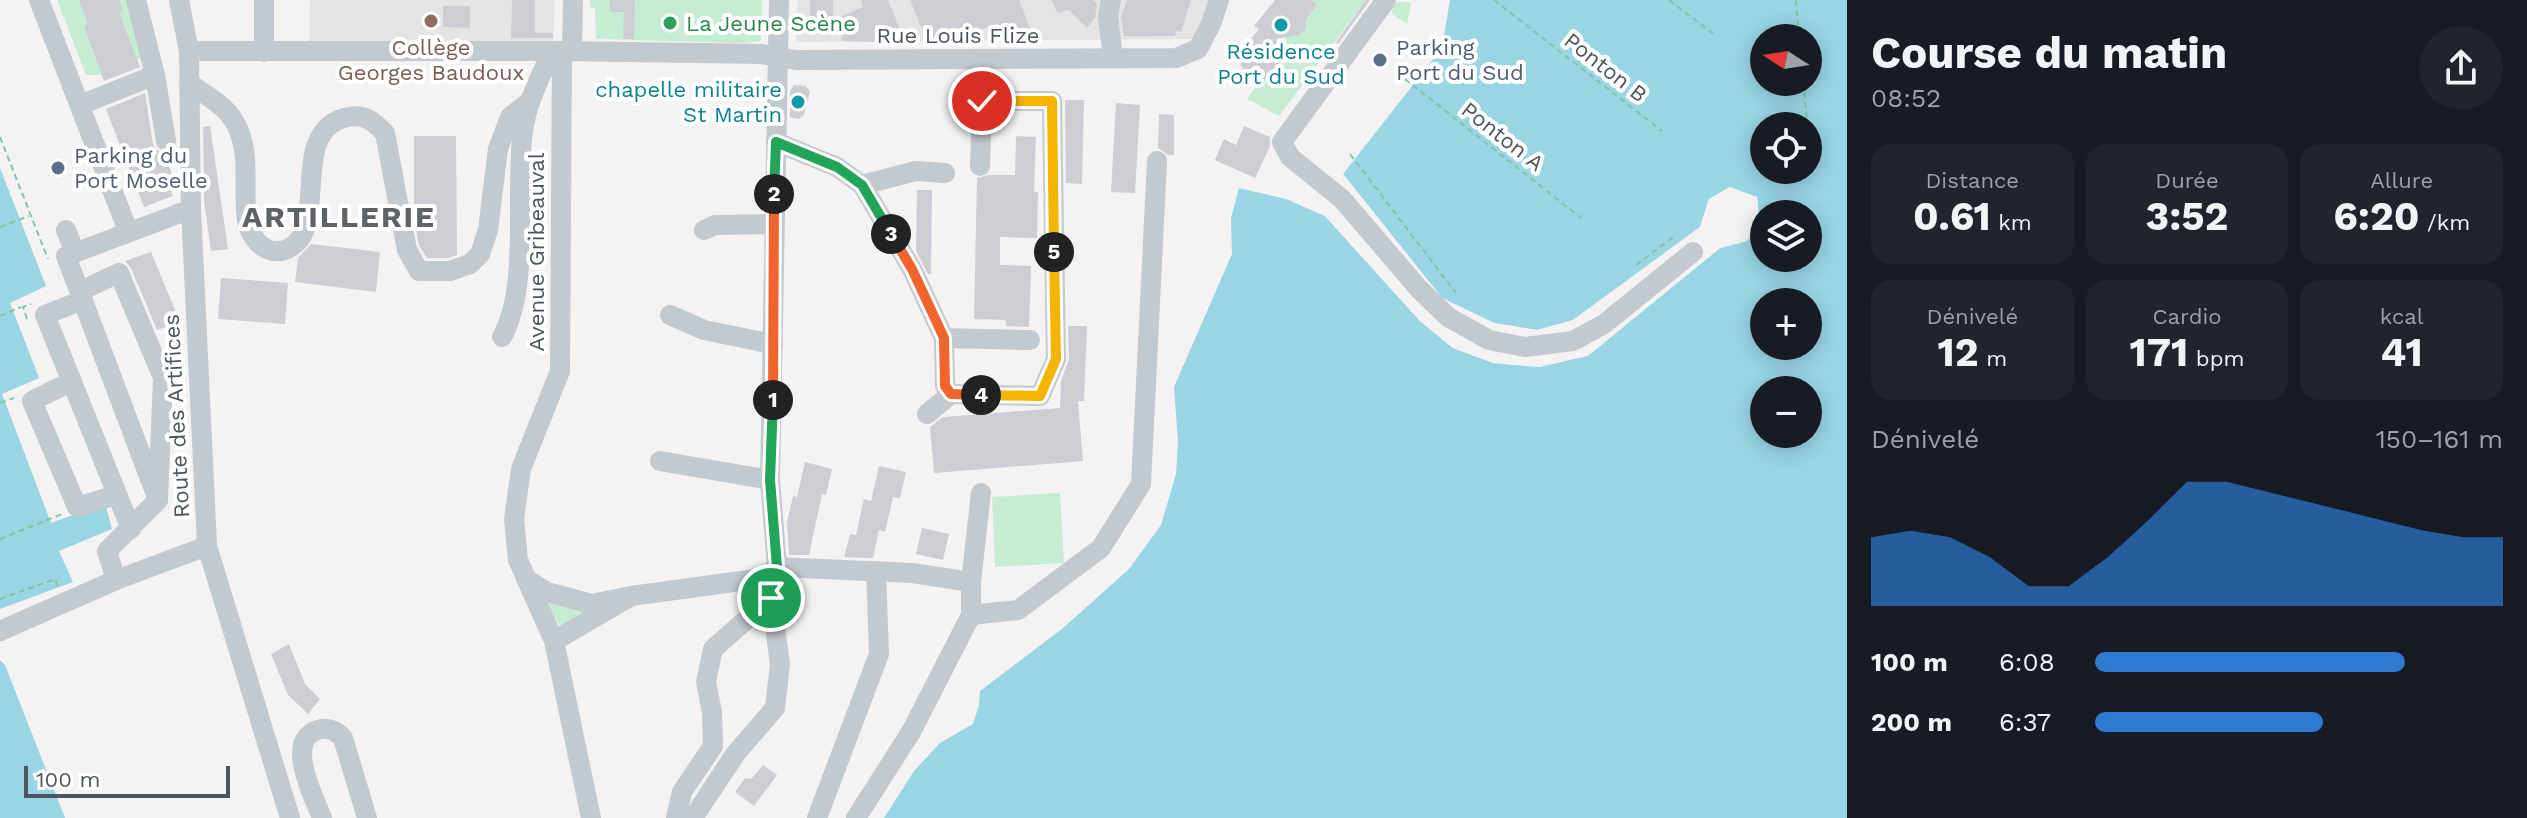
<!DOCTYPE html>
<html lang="fr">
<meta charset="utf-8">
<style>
body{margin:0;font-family:"Work Sans",sans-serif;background:#20242c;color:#f1f3f6;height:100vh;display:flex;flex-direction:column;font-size:30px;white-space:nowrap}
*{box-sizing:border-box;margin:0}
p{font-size:26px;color:#9ea1a6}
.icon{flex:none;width:44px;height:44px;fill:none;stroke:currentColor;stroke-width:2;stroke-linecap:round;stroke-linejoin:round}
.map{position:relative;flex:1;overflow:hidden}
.details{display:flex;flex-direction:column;background:#171b24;width:680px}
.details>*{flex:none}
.needle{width:52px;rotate:282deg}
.tools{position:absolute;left:1750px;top:24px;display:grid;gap:16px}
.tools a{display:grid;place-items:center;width:72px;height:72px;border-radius:50%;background:#171b24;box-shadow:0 4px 20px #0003;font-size:40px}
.scale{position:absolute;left:24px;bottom:20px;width:206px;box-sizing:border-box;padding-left:8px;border:4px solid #4c555d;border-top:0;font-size:22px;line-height:28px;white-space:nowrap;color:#4c555d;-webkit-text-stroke:6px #fff;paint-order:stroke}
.pin{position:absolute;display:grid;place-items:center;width:68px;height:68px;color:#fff;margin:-34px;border:4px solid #fff;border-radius:50%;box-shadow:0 2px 8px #0007}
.km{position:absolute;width:40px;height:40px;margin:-20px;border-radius:50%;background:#222;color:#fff;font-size:22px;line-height:40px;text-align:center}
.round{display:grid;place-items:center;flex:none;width:84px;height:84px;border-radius:42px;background:#20242c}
.headline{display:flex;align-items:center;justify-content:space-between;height:136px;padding:0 24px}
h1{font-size:44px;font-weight:700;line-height:60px}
.stats{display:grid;grid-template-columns:repeat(3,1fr);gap:12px;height:136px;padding:8px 24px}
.stats div{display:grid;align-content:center;border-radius:20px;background:#20242c;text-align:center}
.stats b{font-size:40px;font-weight:700}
.stats small{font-size:22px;font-weight:400}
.stats p{font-size:22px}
.chart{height:224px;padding:16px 24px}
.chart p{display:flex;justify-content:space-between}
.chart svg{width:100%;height:144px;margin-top:8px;fill:#2f79d1;opacity:.7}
ul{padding:0 24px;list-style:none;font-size:26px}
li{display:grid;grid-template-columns:128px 96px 1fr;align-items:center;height:60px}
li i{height:20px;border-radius:10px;background:#2f79d1}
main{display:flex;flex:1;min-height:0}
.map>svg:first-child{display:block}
</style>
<main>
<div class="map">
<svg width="1847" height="818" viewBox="0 0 1847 818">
<rect width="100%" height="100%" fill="#f4f2f2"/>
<!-- education -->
<g fill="#e5e3e3">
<polygon points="310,0 555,0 553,45 309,42"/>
<polygon points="797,0 1209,0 1196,39 796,42"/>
</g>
<!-- green -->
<g fill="#c7ecd4">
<polygon points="57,0 129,0 144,57 102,75 86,75"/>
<polygon points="590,0 762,0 761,41 743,43 596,39 595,8 590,7"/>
<polygon points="1308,0 1366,0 1279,116 1247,99 1255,88 1257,88"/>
<polygon points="1400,2 1411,3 1407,24 1391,13 1395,3"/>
<polygon points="1060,493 1064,563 995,567 992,497"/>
<polygon points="550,601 603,605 560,626 548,606"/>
</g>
<!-- water -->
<g fill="#99d5e3" fill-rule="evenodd">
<path d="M 1450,0 L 1847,0 L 1847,818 L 884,818 L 914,771 L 940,743 L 973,724 L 979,705 L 980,691 L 1062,629 L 1129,569 L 1161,525 L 1176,474 L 1178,442 L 1174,387 L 1232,254 L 1231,218 L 1239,188 L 1286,199 L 1325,216 L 1420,321 L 1453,348 L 1493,363 L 1539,367 L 1588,355 L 1720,248 L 1747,241 L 1760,225 L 1757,198 L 1730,187 L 1709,199 L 1700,227 L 1573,320 L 1537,330 L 1494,323 L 1442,298 L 1343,174 L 1442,48 ZM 1764,38 L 1808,38 L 1808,82 L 1764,82 ZM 1764,126 L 1808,126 L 1808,170 L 1764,170 ZM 1764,214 L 1808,214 L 1808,258 L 1764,258 ZM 1764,302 L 1808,302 L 1808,346 L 1764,346 ZM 1764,390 L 1808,390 L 1808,434 L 1764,434 Z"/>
<polygon points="0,168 46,286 10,303 39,378 2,394 51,523 105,503 112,529 59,551 73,582 0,609"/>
<polygon points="0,660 5,665 65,818 0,818"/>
</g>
<!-- pier -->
<polygon fill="#f4f2f2" points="1343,174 1442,298 1494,323 1537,330 1573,320 1700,227 1709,199 1730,187 1757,197 1760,225 1747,241 1720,248 1588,356 1539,367 1493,363 1453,348 1420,321 1325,216 1313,211 1316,208 1328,213 1423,318 1455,344 1494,359 1539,363 1586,352 1718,245 1744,238 1756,223 1753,200 1731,191 1712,202 1702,230 1575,323 1537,334 1493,327 1440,301 1341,177"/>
<!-- building -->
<g fill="#cdced4">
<polygon points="79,0 119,0 123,11 119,13 140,67 104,81 84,26 88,24"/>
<polygon points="512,0 535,0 535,33 553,33 553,38 511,38"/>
<polygon points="610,0 635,0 634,39 623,39 624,12 610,12"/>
<polygon points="810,0 833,0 833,20 863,7 861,0 888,0 900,30 874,42 842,41 841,31 808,31 810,30"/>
<polygon points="910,0 1019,0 1034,39 1015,38 1013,32 1003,36 998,23 967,35 964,28 931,41 924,25 921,27"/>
<polygon points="1051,0 1093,0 1097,4 1095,18 1087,28 1069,10 1058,13"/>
<polygon points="1127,0 1191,0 1181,32 1176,31 1175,36 1124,36 1121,17"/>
<polygon points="1275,0 1311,0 1317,5 1306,19 1305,30 1299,35 1276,39 1288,50 1279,62 1279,68 1272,71 1257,89 1238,74 1243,68 1240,65 1250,52 1247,50 1252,44 1249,41 1259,29 1254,26"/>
<polygon points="1366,0 1370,0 1338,44 1336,42"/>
<polygon points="443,6 470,6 470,28 443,27"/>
<polygon points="794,85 806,86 810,92 804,115 799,119 790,117 790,91"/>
<polygon points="145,93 153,144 157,150 165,154 174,180 168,182 173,196 144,207 106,109"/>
<polygon points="1065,100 1084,100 1082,184 1066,183"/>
<polygon points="1116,103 1140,105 1135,193 1111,192"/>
<polygon points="1159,114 1174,115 1174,155 1168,155 1158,148"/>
<polygon points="210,126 228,249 211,251 204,201 203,127"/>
<polygon points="1244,126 1270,137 1270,146 1255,178 1215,160 1224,139 1236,145"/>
<polygon points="414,136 456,136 457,255 448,258 427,258 419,245 414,218"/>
<polygon points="1016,136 1036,137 1034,192 1038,192 1037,238 1000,237 1000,265 1031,266 1029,327 1006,326 1006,320 974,319 977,178 989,175 1015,175"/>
<polygon points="917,190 932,190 931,274 928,274 916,251"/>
<polygon points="311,244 380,252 376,292 295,282 298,258"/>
<polygon points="151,252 180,322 157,330 131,268 125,261"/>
<polygon points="221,278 288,283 285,324 218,319"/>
<polygon points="1068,326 1087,326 1084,401 1078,401 1083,461 934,473 930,427 943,417 1060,408 1061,381 1069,359"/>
<polygon points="805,462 832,469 826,495 822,494 809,555 789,555 787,522 793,496 797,497"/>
<polygon points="879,466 906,472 900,498 893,497 885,532 879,530 873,558 844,557 850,534 856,535 864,499 871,501"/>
<polygon points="922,528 949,534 943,560 916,554"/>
<polygon points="289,644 305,684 320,699 308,714 288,695 271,654"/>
<polygon points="763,765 777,775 754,806 735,792 745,778 751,779"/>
</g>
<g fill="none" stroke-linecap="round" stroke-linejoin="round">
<!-- path -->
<g stroke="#82c6a3" stroke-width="2" stroke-dasharray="6 4" stroke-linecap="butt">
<polyline points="1494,0 1662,131"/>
<polyline points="1669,0 1716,36"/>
<polyline points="1796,0 1799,38"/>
<polyline points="1405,79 1581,218"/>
<polyline points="1803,82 1807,118"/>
<polyline points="0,137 48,259"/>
<polyline points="1350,154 1456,293"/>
<polyline points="0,227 29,216"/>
<polyline points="1636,265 1675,236"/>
<polyline points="0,316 21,307"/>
<polyline points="27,319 23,307 31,304"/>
<polyline points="0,403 14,398"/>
<polyline points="0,539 62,514"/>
<polyline points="0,599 55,579 58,587"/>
</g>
<!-- minor -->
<g stroke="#c2c9cf" stroke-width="20">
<polyline points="39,0 128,231"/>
<polyline points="136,0 155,75 166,141"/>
<polyline points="179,0 189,51 191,209 207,546 290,818"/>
<polyline points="1111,0 1108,16 1113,58"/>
<polyline points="1386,0 1282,142 1290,157 1342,199 1419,289 1448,317 1489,340 1525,347 1573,341 1604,324 1693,252"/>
<polyline points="189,51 562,51 762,54 796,60 1176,58 1198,49 1211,24 1219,0"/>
<polyline points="562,51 560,371 521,469 514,519 518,560 554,641 591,818"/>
<polyline points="572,51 573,0"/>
<polyline points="264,52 264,0"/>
<path d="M 189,83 C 202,93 223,104 232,118 C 253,148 242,187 247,220 C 251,244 274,262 295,244 C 326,219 290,128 348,117 C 365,114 373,121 385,133 L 407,250 L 419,271 L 450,271 L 470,264 L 480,254 L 488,230 L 498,149 L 510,117 L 529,102"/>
<polyline points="80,105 155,75"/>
<polyline points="776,142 837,167 862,185 912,269 944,338 945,386 951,394 927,414"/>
<polyline points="862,185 916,171 945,173"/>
<polyline points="66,230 75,253"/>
<polyline points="704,230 715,225 773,224"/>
<polyline points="80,291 119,273 163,378 158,500 107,551 116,580"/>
<polyline points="83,300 45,315 131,529"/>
<polyline points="670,315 704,330 773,344"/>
<path d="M 502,337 C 531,284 514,192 523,131 C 527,102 540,78 552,51"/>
<polyline points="944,338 1030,340"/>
<polyline points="72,381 32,401 77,507 116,495"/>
<polyline points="951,394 1040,396 1056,359 1052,101 982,101 980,166"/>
<polyline points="660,461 770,480"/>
<polyline points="158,500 66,256 191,209"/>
<polyline points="777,567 770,480 779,0"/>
<polyline points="526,579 547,592 592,604 631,596 554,641"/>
<polyline points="631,596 763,578 777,567 912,573 971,582"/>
<polyline points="971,615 1018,610 1101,548 1141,484 1157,161"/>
<polyline points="0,631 116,580 207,546"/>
<path d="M 322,818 C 314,797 282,737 321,729 C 331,728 336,731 343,738 L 367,818"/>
<polyline points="676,818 682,792 713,746 712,712 706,682 713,649 771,598"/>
<polyline points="693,818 736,753 775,708 780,664 771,598 763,578"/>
<polyline points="817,818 879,654 876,571"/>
<polyline points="856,818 911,732 971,615 971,582 981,493"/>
</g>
</g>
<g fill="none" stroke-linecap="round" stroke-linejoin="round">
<defs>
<polyline id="split-1" points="771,598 763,578 777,567 770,480 773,400"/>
<polyline id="split-2" points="773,400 774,194"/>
<polyline id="split-3" points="774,194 776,142 837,167 862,185 891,234"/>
<polyline id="split-4" points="891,234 912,269 944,338 945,386 951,394 981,395"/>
<polyline id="split-5" points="981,395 1040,396 1056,359 1054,252"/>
<polyline id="split-6" points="982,101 1052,101 1054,252"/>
</defs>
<!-- split-1 casing -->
<use href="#split-1" stroke="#fff" stroke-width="16"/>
<!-- split-2 casing -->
<use href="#split-2" stroke="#fff" stroke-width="16"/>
<!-- split-3 casing -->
<use href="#split-3" stroke="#fff" stroke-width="16"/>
<!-- split-4 casing -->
<use href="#split-4" stroke="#fff" stroke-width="16"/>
<!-- split-5 casing -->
<use href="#split-5" stroke="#fff" stroke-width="16"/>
<!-- split-6 casing -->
<use href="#split-6" stroke="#fff" stroke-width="16"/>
<!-- split-1 -->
<use href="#split-1" stroke="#22a559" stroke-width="10"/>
<!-- split-2 -->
<use href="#split-2" stroke="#f0652b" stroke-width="10"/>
<!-- split-3 -->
<use href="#split-3" stroke="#22a559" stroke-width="10"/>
<!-- split-4 -->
<use href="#split-4" stroke="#f0652b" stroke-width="10"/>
<!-- split-5 -->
<use href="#split-5" stroke="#f5b400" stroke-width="10"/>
<!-- split-6 -->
<use href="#split-6" stroke="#f5b400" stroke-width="10"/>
</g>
<!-- markers -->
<circle fill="#8d6e63" stroke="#fff" stroke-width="3" cx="431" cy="21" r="8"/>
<circle fill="#2e9e5b" stroke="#fff" stroke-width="3" cx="670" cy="23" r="8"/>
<g fill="#0f9aa8" stroke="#fff" stroke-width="3">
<circle cx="1281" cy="25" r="8"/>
<circle cx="798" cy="102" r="8"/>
</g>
<g fill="#5c6f8a" stroke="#fff" stroke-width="3">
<circle cx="1380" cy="60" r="8"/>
<circle cx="58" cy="168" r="8"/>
</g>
<g text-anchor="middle" stroke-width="8" stroke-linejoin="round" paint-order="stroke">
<!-- leisure labels -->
<g font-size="22" fill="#27864d" stroke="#fff" text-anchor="start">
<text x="686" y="31">La Jeune Scène</text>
</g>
<!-- street labels -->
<g font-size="22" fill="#4c555d" stroke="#fff">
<text x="958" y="43">Rue Louis Flize</text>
<text transform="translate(1606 67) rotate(38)" y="8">Ponton B</text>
<text transform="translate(1503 136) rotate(38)" y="8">Ponton A</text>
<text transform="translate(536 252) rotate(-90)" y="8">Avenue Gribeauval</text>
<text transform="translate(176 416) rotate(-93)" y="8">Route des Artifices</text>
</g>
<!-- education labels -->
<g font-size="22" fill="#785e54" stroke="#fff">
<text x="431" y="55">Collège<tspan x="431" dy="25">Georges Baudoux</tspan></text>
</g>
<!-- service labels -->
<g font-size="22" fill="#4e5e75" stroke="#fff" text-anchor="start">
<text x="1396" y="55">Parking<tspan x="1396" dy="25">Port du Sud</tspan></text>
<text x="74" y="163">Parking du<tspan x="74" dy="25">Port Moselle</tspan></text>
</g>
<!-- culture labels -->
<g font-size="22" fill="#0d838f" stroke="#fff">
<text x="1281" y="59">Résidence<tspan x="1281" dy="25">Port du Sud</tspan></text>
<text x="782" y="97" text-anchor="end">chapelle militaire<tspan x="782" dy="25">St Martin</tspan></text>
</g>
<!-- district labels -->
<g font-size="30" font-weight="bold" letter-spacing="2" fill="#5f6266" stroke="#fff">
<text x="339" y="227">ARTILLERIE</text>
</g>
</g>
</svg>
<div class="tools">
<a><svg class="needle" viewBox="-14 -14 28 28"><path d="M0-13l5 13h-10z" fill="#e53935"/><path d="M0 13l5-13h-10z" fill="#9ea1a6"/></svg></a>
<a><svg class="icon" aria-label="locate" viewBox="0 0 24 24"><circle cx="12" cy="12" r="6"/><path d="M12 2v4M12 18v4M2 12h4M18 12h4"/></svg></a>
<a><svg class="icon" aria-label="layers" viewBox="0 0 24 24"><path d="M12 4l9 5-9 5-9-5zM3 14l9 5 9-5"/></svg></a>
<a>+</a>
<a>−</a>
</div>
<div class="scale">100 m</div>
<div class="pin" style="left:771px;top:598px;background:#1e9e55"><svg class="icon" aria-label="arrive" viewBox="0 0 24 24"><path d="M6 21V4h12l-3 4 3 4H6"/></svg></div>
<div class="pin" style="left:982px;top:101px;background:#d93025"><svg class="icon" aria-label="check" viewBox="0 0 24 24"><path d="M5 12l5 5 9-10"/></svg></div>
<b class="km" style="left:773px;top:400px">1</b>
<b class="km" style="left:774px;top:194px">2</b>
<b class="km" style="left:891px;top:234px">3</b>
<b class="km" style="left:981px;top:395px">4</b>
<b class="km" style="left:1054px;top:252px">5</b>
</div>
<section class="details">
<div class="headline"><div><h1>Course du matin</h1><p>08:52</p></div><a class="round"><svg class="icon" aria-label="share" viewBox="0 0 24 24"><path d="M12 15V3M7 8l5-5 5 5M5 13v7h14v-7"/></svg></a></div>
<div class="stats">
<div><p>Distance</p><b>0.61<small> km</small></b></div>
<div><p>Durée</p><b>3:52</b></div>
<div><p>Allure</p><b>6:20<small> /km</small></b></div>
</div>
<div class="stats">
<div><p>Dénivelé</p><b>12<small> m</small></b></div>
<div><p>Cardio</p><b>171<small> bpm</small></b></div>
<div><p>kcal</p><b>41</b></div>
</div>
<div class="chart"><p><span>Dénivelé</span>150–161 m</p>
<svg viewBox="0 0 160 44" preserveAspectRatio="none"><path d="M0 44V23L10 21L20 23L30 29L40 38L50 38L60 29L70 18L80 6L90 6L100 9L110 12L120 15L130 18L140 21L150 23L160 23V44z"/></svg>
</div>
<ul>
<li><b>100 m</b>6:08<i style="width:76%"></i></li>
<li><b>200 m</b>6:37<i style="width:56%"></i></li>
</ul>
</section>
</main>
